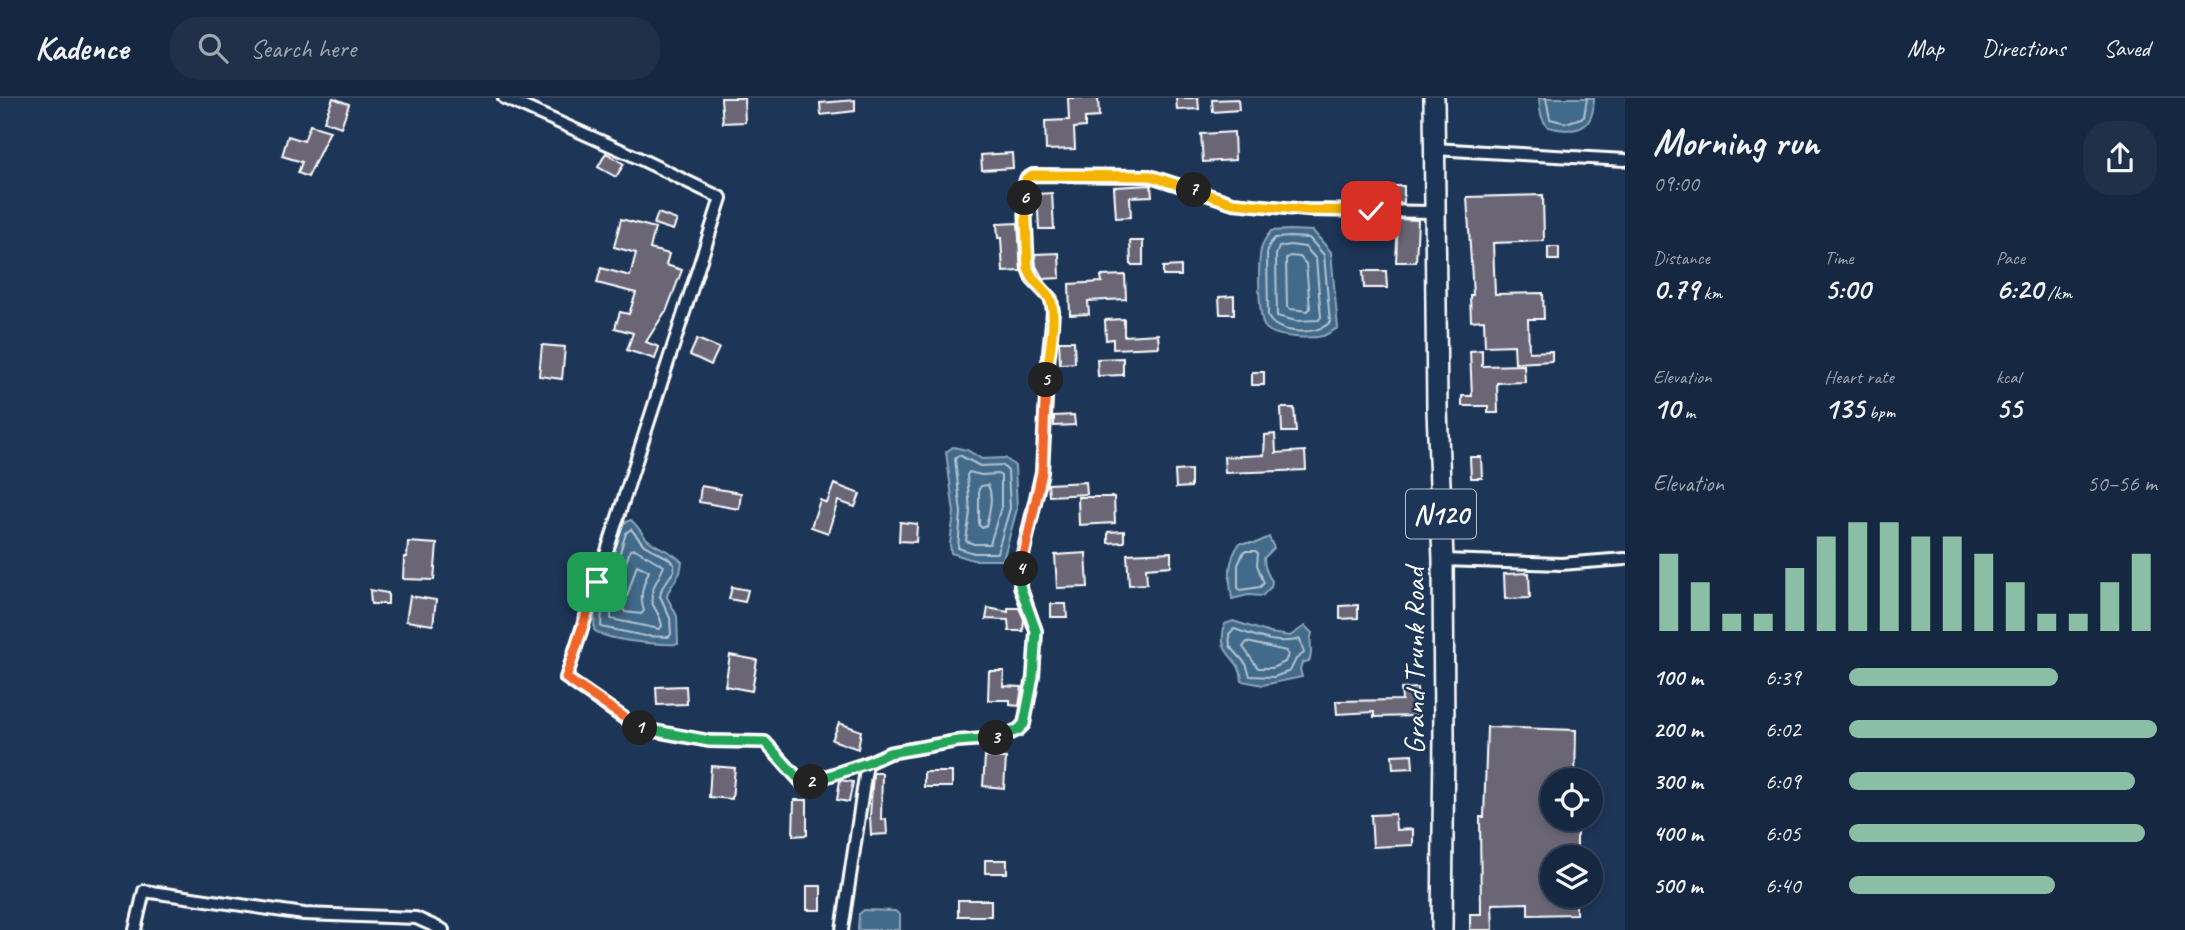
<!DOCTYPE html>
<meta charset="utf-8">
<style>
body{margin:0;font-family:Caveat,sans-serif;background:#1f3048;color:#f1f3f6;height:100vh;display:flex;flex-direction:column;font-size:26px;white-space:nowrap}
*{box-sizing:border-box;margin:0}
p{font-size:23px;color:#9ea6b1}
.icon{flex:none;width:38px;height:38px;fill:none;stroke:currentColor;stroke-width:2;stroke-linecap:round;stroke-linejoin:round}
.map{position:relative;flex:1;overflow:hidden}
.panel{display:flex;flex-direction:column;background:#162841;width:560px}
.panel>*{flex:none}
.controls{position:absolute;left:1540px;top:670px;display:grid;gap:14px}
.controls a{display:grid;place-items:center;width:63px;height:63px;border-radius:50%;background:#162841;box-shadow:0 4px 10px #0003,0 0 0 2px #35445a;font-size:35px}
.pin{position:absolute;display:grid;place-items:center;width:60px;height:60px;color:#fff;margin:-30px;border-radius:14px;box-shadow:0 4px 10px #0006}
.km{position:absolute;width:35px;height:35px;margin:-18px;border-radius:50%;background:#222;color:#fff;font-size:19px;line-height:35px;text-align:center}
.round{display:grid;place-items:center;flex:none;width:74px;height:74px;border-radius:28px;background:#1f3048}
.headline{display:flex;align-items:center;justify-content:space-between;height:119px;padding:0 28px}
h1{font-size:38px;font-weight:700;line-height:52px}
.metrics{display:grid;grid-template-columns:repeat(3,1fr);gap:10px;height:119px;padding:7px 28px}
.metrics div{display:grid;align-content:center}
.metrics b{font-size:30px;font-weight:700}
.metrics small{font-size:19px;font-weight:400}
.metrics p{font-size:19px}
.chart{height:196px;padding:14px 28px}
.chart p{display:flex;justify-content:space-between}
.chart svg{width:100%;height:126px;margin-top:7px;stroke:#8abfa5;stroke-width:6}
ul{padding:0 28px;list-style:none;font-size:23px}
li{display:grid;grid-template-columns:112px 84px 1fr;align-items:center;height:52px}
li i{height:18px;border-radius:9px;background:#8abfa5}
header{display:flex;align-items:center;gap:42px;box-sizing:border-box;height:98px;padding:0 35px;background:#162841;border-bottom:2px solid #35445a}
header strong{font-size:33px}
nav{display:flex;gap:38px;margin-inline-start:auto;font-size:24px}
.search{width:490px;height:63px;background:#1f3048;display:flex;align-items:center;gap:18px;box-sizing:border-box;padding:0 24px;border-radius:28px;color:#9ea6b1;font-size:26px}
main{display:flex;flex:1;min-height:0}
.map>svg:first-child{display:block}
</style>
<header>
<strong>Kadence</strong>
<div class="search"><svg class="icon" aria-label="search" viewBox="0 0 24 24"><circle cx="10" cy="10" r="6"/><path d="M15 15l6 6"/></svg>Search here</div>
<nav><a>Map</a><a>Directions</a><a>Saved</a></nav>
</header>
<main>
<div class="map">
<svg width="1625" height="832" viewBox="0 0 1625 832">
<rect width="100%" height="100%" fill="#1d3557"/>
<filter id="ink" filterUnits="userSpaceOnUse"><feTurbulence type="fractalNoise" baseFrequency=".0143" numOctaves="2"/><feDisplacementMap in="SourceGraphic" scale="14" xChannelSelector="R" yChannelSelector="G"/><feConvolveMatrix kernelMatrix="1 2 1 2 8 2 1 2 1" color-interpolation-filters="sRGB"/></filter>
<g filter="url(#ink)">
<!-- water -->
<g fill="#426a8a" stroke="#8ea6b9" stroke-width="2">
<path d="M 1539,0 L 1594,0 C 1594,32 1577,36 1548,29 C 1540,21 1540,11 1539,0 Z"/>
<path d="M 1290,132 L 1313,133 L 1331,154 L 1338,230 C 1334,232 1328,236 1323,238 C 1311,241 1273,240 1265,229 C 1258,220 1258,165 1261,152 C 1262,144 1266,140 1271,133 Z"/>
<polygon points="953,349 967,352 982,361 1005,360 1015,368 1017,411 1003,462 973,462 951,455 950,446 954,415 946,354"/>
<path d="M 631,422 C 638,428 641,435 647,441 C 658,451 671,452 682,464 L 680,475 L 668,494 L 667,499 L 677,518 L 678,546 C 661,547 606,543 594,532 L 595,511 L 620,431 L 624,425 Z"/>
<path d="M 1269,439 L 1274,450 L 1264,460 C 1264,470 1267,476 1272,483 L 1271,489 L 1262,498 L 1248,497 L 1232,501 C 1229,482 1227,462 1240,445 L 1256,445 Z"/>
<path d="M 1233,523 L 1270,535 L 1290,538 L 1305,528 L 1312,535 C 1308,544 1314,554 1309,563 L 1302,565 L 1300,571 L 1302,579 L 1263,587 L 1242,583 C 1241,556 1215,560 1225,526 Z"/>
<polygon points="864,812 895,813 900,817 900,832 858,832 859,816"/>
</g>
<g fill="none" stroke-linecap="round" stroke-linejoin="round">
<!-- shore -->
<g stroke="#b3c3d0" stroke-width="2">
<polyline points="1546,0 1550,21 1566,25 1584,19 1587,0"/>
<path d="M 1290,139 L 1309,140 L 1324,157 L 1330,224 C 1318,238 1275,237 1268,218 L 1267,156 L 1269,147 L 1275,140 Z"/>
<polygon points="1290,147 1305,149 1316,161 1321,219 1319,222 1296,223 1277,218 1276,157 1279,149"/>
<polygon points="1290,158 1300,159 1306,166 1310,210 1308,213 1290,211 1287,209 1286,161"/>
<polygon points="959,357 980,368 1002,367 1008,373 1010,410 997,455 974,455 958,450 961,415 955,361"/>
<polygon points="969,374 981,377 998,376 1001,378 1001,409 990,446 974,446 966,443 970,414 967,377"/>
<path d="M 988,387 C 994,400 989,415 986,428 L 982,430 L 979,427 L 979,391 L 981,388 Z"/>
<polygon points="631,431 644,447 668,460 674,466 674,473 662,490 660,498 670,520 671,536 669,539 645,538 601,529 602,512 626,435"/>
<path d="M 635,451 L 664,468 C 659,481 648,492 653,507 C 657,514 661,520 662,528 L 659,531 L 611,521 L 611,513 L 630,452 Z"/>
<polygon points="1244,453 1255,453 1258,455 1257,467 1264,485 1260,489 1241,492 1238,490 1238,467"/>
<path d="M 637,467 L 649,473 C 643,487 639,498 644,513 L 641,516 L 625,514 L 623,511 Z"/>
<path d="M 1234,531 C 1256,538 1278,548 1300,541 L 1304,555 L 1296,561 L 1290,573 L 1274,579 L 1250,578 L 1246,566 L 1230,548 L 1229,536 Z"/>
<polygon points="1247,544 1286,553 1288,557 1285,564 1272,570 1258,570 1243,549"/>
</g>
</g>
<!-- building -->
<g fill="#6a6676" stroke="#fff" stroke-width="2">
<polygon points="333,0 349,6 341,29 324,23"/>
<polygon points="721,0 744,0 745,24 723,25"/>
<polygon points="1068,0 1098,0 1099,19 1085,20 1085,29 1074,30 1075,51 1046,52 1045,23 1069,22"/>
<polygon points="1176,0 1198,0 1199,11 1177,12"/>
<polygon points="1238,1 1239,12 1213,14 1212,2"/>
<polygon points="855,2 855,13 821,17 820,5"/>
<polygon points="310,27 330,33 308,79 298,75 302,64 282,58 288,38 304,43"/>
<polygon points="1234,34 1235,62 1203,64 1201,36"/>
<polygon points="606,55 624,66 616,79 598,69"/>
<polygon points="1012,55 1013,70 982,72 981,57"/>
<polygon points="1151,87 1152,98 1130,99 1131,119 1116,120 1114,89"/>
<polygon points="1391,88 1404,88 1404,105 1392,105"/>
<polygon points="1052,95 1054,131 1039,131 1037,96"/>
<polygon points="1543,97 1544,143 1493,145 1495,196 1543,195 1544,221 1528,221 1529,254 1552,253 1552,263 1515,265 1514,247 1485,248 1484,222 1471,223 1470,197 1473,197 1467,99"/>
<polygon points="658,115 677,122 673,132 654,126"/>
<polygon points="621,121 655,130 650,151 669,156 666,167 682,172 666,214 665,214 646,244 659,249 655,261 627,252 633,235 615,230 620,214 629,216 636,195 597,185 601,170 630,178 636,155 614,149"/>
<polygon points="1398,121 1418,122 1416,164 1396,164"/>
<polygon points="1018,125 1021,173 1003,174 1001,140 998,140 997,126"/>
<polygon points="1130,143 1143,143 1143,167 1131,167"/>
<rect x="1548" y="149" width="11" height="13"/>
<polygon points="1059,155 1060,180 1043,181 1036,168 1035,156"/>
<polygon points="1181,168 1181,178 1163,178 1163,169"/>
<polygon points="1363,173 1386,173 1387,190 1364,190"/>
<polygon points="1125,177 1126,201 1088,203 1089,216 1070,217 1069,186 1102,184 1101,178"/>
<polygon points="1234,198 1234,216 1220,216 1219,199"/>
<polygon points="1124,221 1124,238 1158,236 1159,249 1113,251 1113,241 1106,242 1105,222"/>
<polygon points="697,241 719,250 711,267 690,257"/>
<polygon points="1059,243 1074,243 1075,265 1060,266"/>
<polygon points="542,247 565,249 562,281 539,278"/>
<polygon points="1482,252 1482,268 1524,267 1525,284 1497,285 1498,315 1488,315 1488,308 1462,308 1462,298 1472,298 1470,253"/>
<polygon points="1123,260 1123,277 1098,278 1097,261"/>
<rect x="1252" y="274" width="12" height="13"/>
<polygon points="1281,310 1294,310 1296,334 1282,334"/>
<polygon points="1074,317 1075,327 1054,328 1054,318"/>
<polygon points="1275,336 1276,355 1305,353 1306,372 1225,375 1224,359 1264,357 1265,337"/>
<polygon points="1470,359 1481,359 1482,380 1471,380"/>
<polygon points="1191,372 1191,389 1176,390 1175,373"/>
<polygon points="1086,384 1087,396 1049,398 1048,386"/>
<polygon points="834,386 860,396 855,409 838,403 828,435 811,429 820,402 827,405"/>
<polygon points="701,388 741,395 739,411 699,404"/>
<polygon points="1078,399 1114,399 1115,425 1079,427"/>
<polygon points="900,424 917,426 916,444 899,443"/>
<polygon points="1124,433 1124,444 1108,445 1108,434"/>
<polygon points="408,444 437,446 434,482 403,481 404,459 407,459"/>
<polygon points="1171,454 1171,468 1146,470 1147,486 1129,487 1127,456"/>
<polygon points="1086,455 1088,489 1057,490 1055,457"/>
<polygon points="1529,475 1530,500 1505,501 1504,476"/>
<polygon points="732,489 748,492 745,504 729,501"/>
<polygon points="370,492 388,495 388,506 371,506"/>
<polygon points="410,498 436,502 433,527 406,523"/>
<polygon points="1051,506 1066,506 1067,519 1051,519"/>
<polygon points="1358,507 1358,520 1340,521 1340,508"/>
<polygon points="988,510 1008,514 1008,510 1019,510 1024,521 1023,533 1009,533 1008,522 986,521"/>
<polygon points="730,557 757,562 752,593 725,588"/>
<polygon points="989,573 1004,573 1003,588 1022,589 1019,608 1010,607 1010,602 988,602"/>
<polygon points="686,588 687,606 657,607 656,589"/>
<polygon points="1417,590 1419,618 1374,619 1374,614 1337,616 1336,603 1402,602 1401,591"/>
<polygon points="839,625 861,633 858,651 832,642"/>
<polygon points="1487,629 1576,632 1575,682 1552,681 1552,721 1577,721 1577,760 1552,760 1552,802 1576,802 1576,816 1528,817 1528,805 1492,806 1493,832 1470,832 1470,816 1481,816 1480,719 1484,719"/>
<polygon points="1412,656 1413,670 1393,671 1392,657"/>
<polygon points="985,659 1006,660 1004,690 983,688"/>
<polygon points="711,668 735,670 732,701 709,699"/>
<rect x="924" y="674" width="28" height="15"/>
<polygon points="873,675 882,675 881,722 886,721 887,736 871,737 870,718"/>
<polygon points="840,682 853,684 849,704 837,702"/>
<polygon points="794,702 807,702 807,737 793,738"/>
<polygon points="1395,716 1396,732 1413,731 1413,747 1373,749 1371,717"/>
<rect x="985" y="762" width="22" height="13"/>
<rect x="807" y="788" width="14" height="24"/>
<rect x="958" y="802" width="33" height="16"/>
</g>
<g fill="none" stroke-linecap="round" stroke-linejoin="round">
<defs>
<g id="street">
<polyline points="504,0 632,57 721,100 566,580 638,630 709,643 765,644 803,686 867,665"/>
<polyline points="1434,51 1625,62"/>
<polyline points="1443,462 1561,466 1625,461"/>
<polyline points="135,832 144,793 304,816 416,820 443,832"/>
<polyline points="842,832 867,665 889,655 957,643 998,640 1018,632 1024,626 1033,579 1036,533 1020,488 1022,459 1042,374 1048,264 1053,214 1051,201 1032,181 1028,170 1024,89 1026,81 1033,77 1150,78 1233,105 1307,112 1435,114"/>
</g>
<polyline id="highway" points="1434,0 1437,311 1443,462 1444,638 1442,832"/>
</defs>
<!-- street casing -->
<use href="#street" stroke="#fff" stroke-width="16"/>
<!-- highway casing -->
<use href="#highway" stroke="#fff" stroke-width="24"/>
<!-- street -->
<use href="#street" stroke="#1d3557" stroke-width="10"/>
<!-- highway -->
<use href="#highway" stroke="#1d3557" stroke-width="19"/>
</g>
</g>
<g fill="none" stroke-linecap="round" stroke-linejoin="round" filter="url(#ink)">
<defs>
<polyline id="split-1" points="597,484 566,580 640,630"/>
<polyline id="split-2" points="640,630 709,643 765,644 803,686 811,684"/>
<polyline id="split-3" points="811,684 867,665 889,655 957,643 996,640"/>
<polyline id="split-4" points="996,640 1018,632 1024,626 1033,579 1036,533 1020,488 1021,471"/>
<polyline id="split-5" points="1021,471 1042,374 1046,282"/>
<path id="split-6" d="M 1025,100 L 1028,170 C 1033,186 1043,188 1050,201 C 1058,215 1048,264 1046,282"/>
<polyline id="split-7" points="1025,100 1026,81 1033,77 1150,78 1194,92"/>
<polyline id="split-8" points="1194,92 1233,105 1307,112 1371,113"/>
</defs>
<!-- split-1 casing -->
<use href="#split-1" stroke="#fff" stroke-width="14"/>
<!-- split-2 casing -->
<use href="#split-2" stroke="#fff" stroke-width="14"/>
<!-- split-3 casing -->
<use href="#split-3" stroke="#fff" stroke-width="14"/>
<!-- split-4 casing -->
<use href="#split-4" stroke="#fff" stroke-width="14"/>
<!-- split-5 casing -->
<use href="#split-5" stroke="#fff" stroke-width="14"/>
<!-- split-6 casing -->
<use href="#split-6" stroke="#fff" stroke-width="14"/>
<!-- split-7 casing -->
<use href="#split-7" stroke="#fff" stroke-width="14"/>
<!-- split-8 casing -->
<use href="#split-8" stroke="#fff" stroke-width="14"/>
<!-- split-1 -->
<use href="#split-1" stroke="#f0652b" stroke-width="9"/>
<!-- split-2 -->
<use href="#split-2" stroke="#22a559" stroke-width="9"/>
<!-- split-3 -->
<use href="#split-3" stroke="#22a559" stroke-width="9"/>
<!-- split-4 -->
<use href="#split-4" stroke="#22a559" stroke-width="9"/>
<!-- split-5 -->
<use href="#split-5" stroke="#f0652b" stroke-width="9"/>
<!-- split-6 -->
<use href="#split-6" stroke="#f5b400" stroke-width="9"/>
<!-- split-7 -->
<use href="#split-7" stroke="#f5b400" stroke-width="9"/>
<!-- split-8 -->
<use href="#split-8" stroke="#f5b400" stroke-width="9"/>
</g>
<g text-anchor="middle" stroke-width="5" stroke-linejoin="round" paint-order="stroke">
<!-- shield labels -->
<rect fill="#1d3557" stroke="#bbc2cd" stroke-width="2" x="1406" y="391.5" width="70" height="49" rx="5"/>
<g font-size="28" font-weight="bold" fill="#fff">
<text x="1441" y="426">N120</text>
</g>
<!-- street labels -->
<g font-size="30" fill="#fff" stroke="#1d3557">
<text transform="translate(1414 563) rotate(-90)" y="10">Grand Trunk Road</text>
</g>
</g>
</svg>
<div class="controls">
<a><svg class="icon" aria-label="locate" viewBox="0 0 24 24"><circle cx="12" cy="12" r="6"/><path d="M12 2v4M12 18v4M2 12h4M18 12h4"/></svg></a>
<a><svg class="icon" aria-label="layers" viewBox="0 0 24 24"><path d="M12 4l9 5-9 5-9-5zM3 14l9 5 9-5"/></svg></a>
</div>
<div class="pin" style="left:597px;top:484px;background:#1e9e55"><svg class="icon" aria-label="arrive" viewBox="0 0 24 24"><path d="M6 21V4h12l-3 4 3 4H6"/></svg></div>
<div class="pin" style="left:1371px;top:113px;background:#d93025"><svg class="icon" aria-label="check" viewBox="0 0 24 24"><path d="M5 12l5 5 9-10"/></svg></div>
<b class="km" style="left:640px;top:630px">1</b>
<b class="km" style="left:811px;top:684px">2</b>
<b class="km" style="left:996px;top:640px">3</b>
<b class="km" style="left:1021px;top:471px">4</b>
<b class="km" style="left:1046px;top:282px">5</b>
<b class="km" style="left:1025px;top:100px">6</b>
<b class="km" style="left:1194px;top:92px">7</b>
</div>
<section class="panel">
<div class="headline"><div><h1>Morning run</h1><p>09:00</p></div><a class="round"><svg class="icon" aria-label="share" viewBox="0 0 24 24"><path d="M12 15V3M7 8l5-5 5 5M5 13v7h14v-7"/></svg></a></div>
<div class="metrics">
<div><p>Distance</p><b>0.79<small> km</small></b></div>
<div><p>Time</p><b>5:00</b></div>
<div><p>Pace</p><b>6:20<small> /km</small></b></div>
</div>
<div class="metrics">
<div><p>Elevation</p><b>10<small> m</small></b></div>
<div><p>Heart rate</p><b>135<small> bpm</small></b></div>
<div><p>kcal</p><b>55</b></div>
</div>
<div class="chart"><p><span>Elevation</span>50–56 m</p>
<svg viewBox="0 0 160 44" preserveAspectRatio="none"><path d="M5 44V17M15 44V27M25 44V38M35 44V38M45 44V22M55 44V11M65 44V6M75 44V6M85 44V11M95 44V11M105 44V17M115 44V27M125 44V38M135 44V38M145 44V27M155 44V17"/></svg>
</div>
<ul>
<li><b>100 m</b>6:39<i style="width:68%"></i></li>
<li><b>200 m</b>6:02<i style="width:100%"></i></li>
<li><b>300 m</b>6:09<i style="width:93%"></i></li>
<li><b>400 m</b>6:05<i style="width:96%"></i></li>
<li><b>500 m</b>6:40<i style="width:67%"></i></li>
</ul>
</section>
</main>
